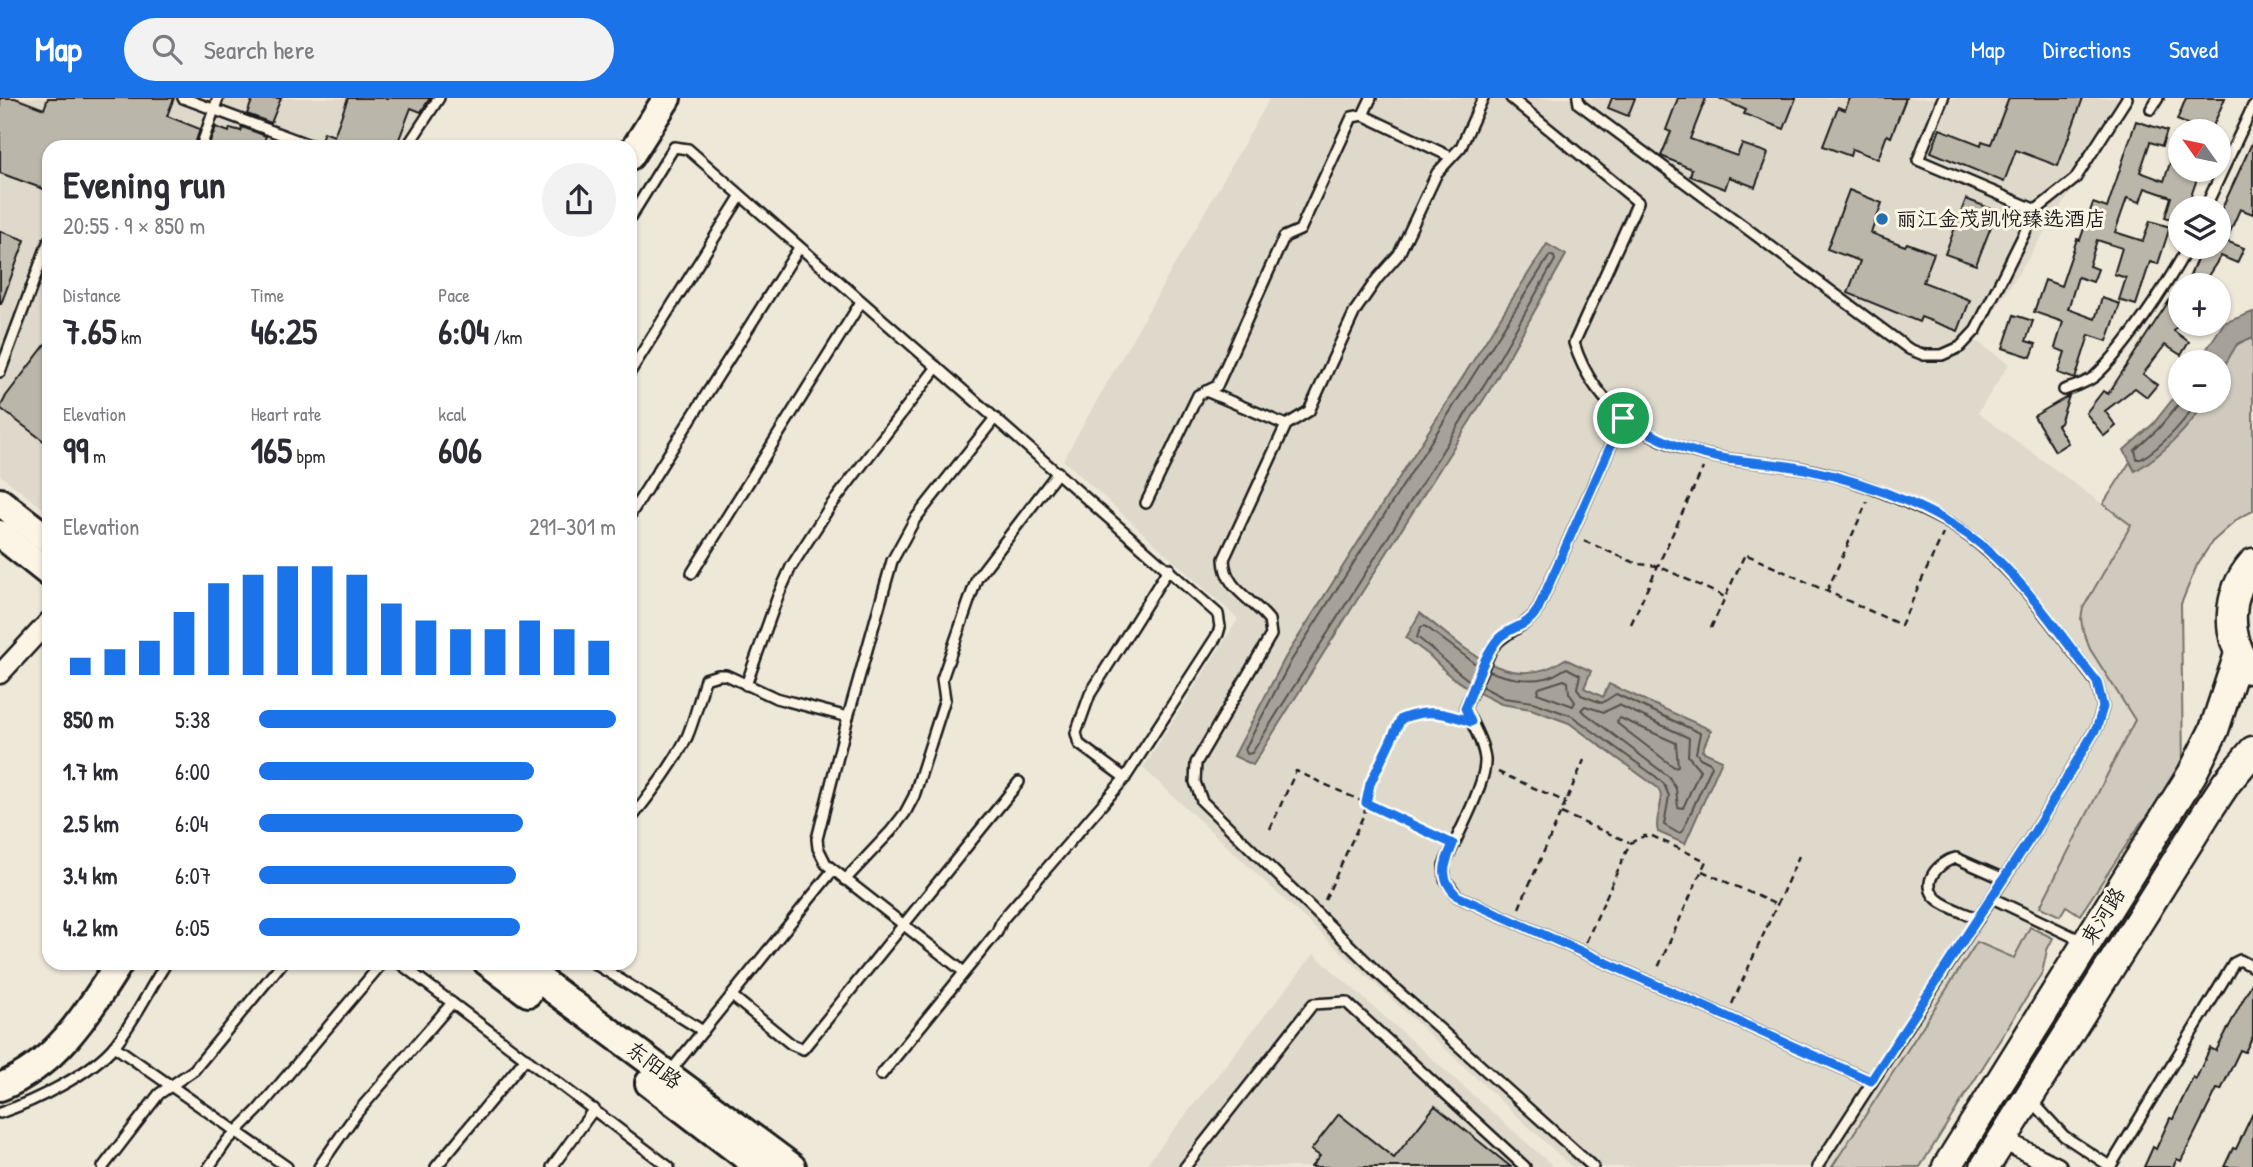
<!DOCTYPE html>
<meta charset="utf-8">
<style>
body{margin:0;font-family:"Patrick Hand","LXGW WenKai TC",sans-serif;background:#f2f2f3;color:#2b2b33;height:100vh;display:flex;flex-direction:column;font-size:26px;white-space:nowrap}
*{box-sizing:border-box;margin:0}
p{font-size:23px;color:#7c7c81}
.icon{flex:none;width:38px;height:38px;fill:none;stroke:currentColor;stroke-width:2;stroke-linecap:round;stroke-linejoin:round}
.map{position:relative;flex:1;overflow:hidden}
.drawer{position:absolute;left:42px;top:42px;width:595px;height:830px;display:flex;flex-direction:column;background:#fff;border-radius:21px;box-shadow:0 2px 5px #0004}
.drawer>*{flex:none}
.needle{width:46px;rotate:303deg}
.fabs{position:absolute;left:2168px;top:21px;display:grid;gap:14px}
.fabs a{display:grid;place-items:center;width:63px;height:63px;border-radius:50%;background:#fff;box-shadow:0 2px 5px #0004;font-size:35px}
.pin{position:absolute;display:grid;place-items:center;width:60px;height:60px;color:#fff;margin:-30px;border:4px solid #fff;border-radius:50%;box-shadow:0 2px 7px #0007}
.round{display:grid;place-items:center;flex:none;width:74px;height:74px;border-radius:37px;background:#f2f2f3}
.summary{display:flex;align-items:center;justify-content:space-between;height:119px;padding:0 21px}
h1{font-size:38px;font-weight:800;line-height:52px}
.stats{display:grid;grid-template-columns:repeat(3,1fr);gap:10px;height:119px;padding:7px 21px}
.stats div{display:grid;align-content:center}
.stats b{font-size:35px;font-weight:800}
.stats small{font-size:19px;font-weight:400}
.stats p{font-size:19px}
.chart{height:196px;padding:14px 21px}
.chart p{display:flex;justify-content:space-between}
.chart svg{width:100%;height:126px;margin-top:7px;stroke:#1a73e8;stroke-width:6}
ul{padding:0 21px;list-style:none;font-size:23px}
li{display:grid;grid-template-columns:112px 84px 1fr;align-items:center;height:52px}
li i{height:18px;border-radius:9px;background:#1a73e8}
header{display:flex;align-items:center;gap:42px;box-sizing:border-box;height:98px;padding:0 35px;background:#1a73e8;color:#fff}
header strong{font-size:33px}
nav{display:flex;gap:38px;margin-inline-start:auto;font-size:24px}
.search{width:490px;height:63px;background:#f2f2f3;display:flex;align-items:center;gap:18px;box-sizing:border-box;padding:0 24px;border-radius:38px;color:#7c7c81;font-size:26px}
.map>svg:first-child{display:block}
</style>
<header>
<strong>Map</strong>
<div class="search"><svg class="icon" aria-label="search" viewBox="0 0 24 24"><circle cx="10" cy="10" r="6"/><path d="M15 15l6 6"/></svg>Search here</div>
<nav><a>Map</a><a>Directions</a><a>Saved</a></nav>
</header>
<div class="map">
<svg width="2253" height="1069" viewBox="0 0 2253 1069">
<rect width="100%" height="100%" fill="#eee8d9"/>
<filter id="ink" filterUnits="userSpaceOnUse"><feTurbulence type="fractalNoise" baseFrequency=".0143" numOctaves="2"/><feDisplacementMap in="SourceGraphic" scale="14" xChannelSelector="R" yChannelSelector="G"/><feConvolveMatrix kernelMatrix="1 2 1 2 8 2 1 2 1" color-interpolation-filters="sRGB"/></filter>
<g filter="url(#ink)">
<!-- built -->
<g fill="#ded9cb">
<polygon points="0,0 446,0 414,49 49,49 49,415 0,377"/>
<polygon points="1270,0 2132,0 1975,242 2009,266 1978,315 2131,427 2083,510 2085,542 2135,622 2014,860 1977,844 1832,1069 1572,1069 1143,670 1238,521 1063,362"/>
<polygon points="1314,856 1554,1069 1144,1069"/>
</g>
<!-- grass -->
<g fill="#cfcabd" stroke="#76736c" stroke-width="2">
<path d="M 2253,239 L 2253,413 L 2239,420 L 2212,444 L 2197,467 L 2181,506 L 2183,671 L 2162,704 L 2141,725 L 2080,817 L 2066,808 L 2060,818 L 2040,809 L 2135,622 L 2090,551 L 2083,533 L 2081,521 L 2083,510 L 2131,427 L 2103,406 L 2130,364 L 2135,373 C 2164,353 2187,332 2206,303 L 2219,303 C 2219,276 2223,247 2253,239 Z"/>
<polygon points="2030,829 2053,840 2047,852 2042,875 1920,1069 1832,1069 1977,844 2014,860"/>
</g>
<!-- water -->
<g fill="#a7a299" stroke="#6f6c67" stroke-width="2">
<polygon points="1547,146 1566,157 1494,285 1253,667 1234,658 1285,560"/>
<polygon points="2253,214 2253,239 2237,246 2219,277 2219,264 2198,264 2224,225"/>
<path d="M 2180,292 L 2180,303 L 2206,303 C 2187,332 2165,355 2135,373 L 2124,352 L 2153,326 Z"/>
<path d="M 1420,515 C 1461,547 1511,599 1565,561 L 1591,573 L 1584,590 L 1603,599 L 1609,586 L 1711,632 L 1702,653 L 1722,662 L 1685,746 L 1658,734 C 1653,718 1667,705 1658,690 L 1569,625 L 1531,611 L 1501,606 L 1467,589 L 1449,577 L 1429,557 L 1406,540 Z"/>
</g>
<g fill="none" stroke-linecap="round" stroke-linejoin="round">
<!-- shore -->
<g stroke="#54524e" stroke-width="2">
<polygon points="1550,157 1554,159 1555,162 1487,282 1252,655 1247,656 1245,651 1291,563"/>
<path d="M 2181,303 L 2158,331 L 2135,352 L 2137,361 L 2141,361 C 2164,347 2183,325 2198,303"/>
<polygon points="1564,582 1568,584 1569,595 1575,604 1573,608 1537,595 1539,590"/>
<path d="M 1470,583 C 1451,570 1436,553 1417,539 L 1421,529 L 1425,528 L 1477,567"/>
<path d="M 1481,588 L 1504,600 L 1533,604 L 1572,618 L 1655,678 L 1664,686 L 1669,698 L 1664,727 L 1678,735 L 1682,734 L 1712,668 L 1710,665 L 1700,660 L 1696,655 L 1700,635 L 1616,596 L 1602,605 L 1581,597 L 1577,590 L 1580,577 L 1567,570 C 1560,573 1554,578 1546,580 C 1528,584 1506,580 1489,573"/>
<polygon points="1619,607 1689,640 1688,658 1700,672 1683,710 1678,709 1676,691 1669,679 1581,612 1585,608 1604,614"/>
<polygon points="1620,620 1676,645 1678,668 1674,669 1618,626 1617,623"/>
</g>
</g>
<!-- building -->
<g fill="#bab6aa" stroke="#1c1c1c" stroke-width="2">
<polygon points="0,0 15,0 44,11 48,0 174,0 167,18 200,31 194,49 127,49 116,45 114,49 49,49 49,93 0,75"/>
<polygon points="253,0 281,0 271,25 247,16"/>
<polygon points="348,0 430,0 421,14 411,10 396,49 322,49 320,44 324,34 334,38"/>
<polygon points="1612,0 1635,0 1628,18 1608,10"/>
<polygon points="1678,0 1706,0 1690,41 1737,58 1742,46 1768,55 1755,89 1729,79 1725,91 1690,78 1692,71 1661,58 1671,34 1666,32"/>
<polygon points="1719,0 1796,0 1784,31 1744,16 1746,12"/>
<polygon points="1850,0 1906,0 1891,39 1887,37 1878,61 1852,51 1850,58 1823,48 1838,9 1845,12"/>
<polygon points="2009,0 2083,0 2058,68 2016,52 2004,84 1931,54 1940,31 1981,47 1982,43 1991,46"/>
<polygon points="2186,0 2225,0 2211,33 2204,33 2177,22"/>
<polygon points="2136,23 2167,33 2162,48 2150,44 2140,74 2164,83 2178,41 2180,42 2180,72 2200,72 2187,110 2180,110 2180,124 2165,119 2171,99 2145,90 2140,104 2127,100 2115,134 2143,143 2150,123 2170,129 2158,166 2150,164 2136,207 2119,202 2126,180 2114,176 2122,150 2097,142 2089,168 2098,171 2093,184 2078,179 2068,211 2095,221 2102,200 2120,206 2107,243 2089,237 2075,281 2058,275 2065,254 2055,250 2063,224 2034,214 2045,182 2061,188 2077,141 2080,142 2093,105 2107,110"/>
<polygon points="216,29 229,34 230,30 241,33 242,29 266,38 262,49 208,49"/>
<polygon points="2253,43 2253,116 2240,111 2226,143 2244,150 2237,165 2221,158 2202,187 2186,187 2202,149 2219,149 2219,117"/>
<polygon points="1849,92 1882,105 1871,135 1905,148 1907,145 1934,155 1923,184 1970,202 1958,233 1921,219 1919,224 1848,195 1860,163 1827,151"/>
<polygon points="1966,101 1997,113 1976,167 1945,156"/>
<polygon points="0,133 25,142 1,206 0,206"/>
<polygon points="2180,186 2180,223 2174,233 2189,244 2181,257 2165,247 2143,276 2157,287 2147,299 2135,290 2105,313 2116,328 2104,338 2086,315 2103,293 2108,296"/>
<polygon points="2014,217 2033,223 2026,243 2036,246 2031,259 2003,250"/>
<polygon points="49,242 49,347 0,310 6,298"/>
<polygon points="2069,298 2060,325 2057,327 2068,345 2055,353 2034,318"/>
<polygon points="2253,883 2253,938 2245,954 2240,952 2221,992 2217,991 2181,1063 2177,1061 2173,1069 2144,1069 2153,1049 2156,1051 2170,1020 2173,1021 2193,979 2196,981 2210,950 2216,953"/>
<polygon points="1435,1008 1511,1069 1311,1069 1320,1058 1311,1052 1339,1016 1394,1060"/>
<polygon points="2253,1015 2253,1069 2224,1069 2233,1050 2236,1051"/>
</g>
<g fill="none" stroke-linecap="round" stroke-linejoin="round">
<defs>
<g id="lane">
<polyline points="183,0 315,49"/>
<path d="M 1483,0 L 1461,49 L 1437,75 L 1399,156 L 1377,181 L 1355,213 L 1309,313 L 1286,327 L 1224,461 C 1225,492 1252,500 1269,522 L 1271,537 L 1196,665 L 1195,684 L 1202,703 L 1381,878 L 1593,1069"/>
<path d="M 1511,0 L 1638,104 L 1574,245 C 1595,313 1654,348 1721,360 C 1749,365 1777,365 1806,371 C 1854,381 1901,400 1945,423 C 2007,456 2054,530 2097,585 L 2103,609 L 2097,629 L 2033,736 L 1817,1069"/>
<polyline points="1578,0 1579,6 1909,251 1924,257 1942,257 1960,249 1976,232 2036,112 2075,81 2127,0"/>
<polyline points="1943,0 1918,62 2036,112"/>
<polyline points="2151,11 2158,0"/>
<polyline points="1363,17 1451,59"/>
<polyline points="201,49 218,0"/>
<polyline points="407,49 439,0"/>
<polyline points="2205,110 2253,8"/>
<polyline points="630,120 674,49 688,51 1218,516 1220,529 1218,536 1125,680 1002,822 997,834 881,977"/>
<polyline points="0,274 49,142"/>
<polyline points="630,274 740,99"/>
<path d="M 2064,292 C 2073,289 2086,285 2094,279 C 2127,249 2166,188 2188,149"/>
<polyline points="1206,293 1286,327"/>
<path d="M 1623,320 L 1538,511 C 1527,530 1505,532 1492,550 L 1465,610 C 1472,626 1483,643 1485,661 C 1487,685 1455,742 1444,767 L 1445,781 L 1457,798 L 1871,983"/>
<polyline points="1146,405 1198,297 1217,288 1284,139 1300,132 1352,19 1363,17 1371,0"/>
<polyline points="630,417 799,150"/>
<polyline points="692,475 861,204"/>
<polyline points="746,587 778,498 791,469 829,410 937,269"/>
<polyline points="1125,680 1079,646 1076,635 1090,596 1169,470"/>
<path d="M 630,722 C 651,695 672,669 687,639 C 695,620 700,600 705,581 L 718,577 L 726,577 L 776,600 L 848,619"/>
<polyline points="845,782 891,733 905,715 914,698 945,601 942,581 977,480 1058,374"/>
<polyline points="1992,800 2076,840 2085,838"/>
<path d="M 1978,821 C 1966,815 1947,810 1937,801 C 1919,785 1939,763 1956,760 L 2004,781"/>
<polyline points="398,864 669,1069"/>
<polyline points="592,864 703,933"/>
<polyline points="964,874 826,766 818,750 817,741 848,619 892,463 915,421 995,320"/>
<polyline points="732,898 791,946 803,951 1019,684"/>
<polyline points="114,948 287,1069"/>
<polyline points="669,975 833,772"/>
<polyline points="2032,1003 2064,1038 2111,1069"/>
<path d="M 0,1015 C 35,1003 91,976 115,947 C 135,922 149,891 167,864"/>
<polyline points="103,1069 159,996 194,972 283,864"/>
<polyline points="209,1069 227,1043 258,1012 383,864"/>
<polyline points="319,1069 356,1016 452,905"/>
<polyline points="436,1069 526,960"/>
<polyline points="552,1069 594,1011"/>
<polyline points="1185,1069 1313,906 1346,904 1525,1069"/>
<polyline points="2110,1069 2234,865 2240,862 2253,869"/>
</g>
<g id="street">
<polyline points="0,576 49,523"/>
<polyline points="2003,1042 2057,1069"/>
</g>
<g id="secondary">
<polyline points="630,58 667,0"/>
<polyline points="0,404 49,442"/>
<polyline points="0,436 49,475"/>
<polyline points="487,864 528,895"/>
<polyline points="516,864 792,1069"/>
<polyline points="649,985 759,1069"/>
<path d="M 0,989 C 57,966 88,914 120,864"/>
</g>
<g id="primary">
<path d="M 2249,571 C 2225,538 2226,496 2253,465"/>
<polyline points="1947,1069 2192,676 2214,632 2239,556"/>
<polyline points="1985,1069 2211,708 2227,684 2253,653"/>
</g>
</defs>
<!-- lane casing -->
<use href="#lane" stroke="#1c1c1c" stroke-width="14"/>
<!-- street casing -->
<use href="#street" stroke="#1c1c1c" stroke-width="23"/>
<!-- secondary casing -->
<use href="#secondary" stroke="#1c1c1c" stroke-width="32"/>
<!-- primary casing -->
<use href="#primary" stroke="#1c1c1c" stroke-width="33"/>
<!-- path -->
<g stroke="#1c1c1c" stroke-width="2.5" stroke-dasharray="7 5" stroke-linecap="butt">
<polyline points="1584,443 1638,466 1658,468 1725,499"/>
<polyline points="1827,493 1867,404"/>
<polyline points="1631,526 1703,370"/>
<polyline points="1711,530 1745,456 1901,527 1943,436"/>
<polyline points="1498,674 1566,704"/>
<polyline points="1561,715 1629,744"/>
<polyline points="1270,731 1296,673 1444,741"/>
<polyline points="1702,773 1775,806"/>
<polyline points="1325,802 1364,716 1370,686 1401,621 1431,613 1454,618"/>
<polyline points="1519,810 1584,662"/>
<polyline points="1586,844 1630,745 1644,738 1652,738 1706,763 1657,872"/>
<polyline points="1732,906 1799,758"/>
</g>
<!-- lane -->
<use href="#lane" stroke="#fcf5e5" stroke-width="9"/>
<!-- street -->
<use href="#street" stroke="#fcf5e5" stroke-width="18"/>
<!-- secondary -->
<use href="#secondary" stroke="#fcf5e5" stroke-width="26"/>
<!-- primary -->
<use href="#primary" stroke="#fcf5e5" stroke-width="28"/>
</g>
</g>
<g fill="none" stroke-linecap="round" stroke-linejoin="round" filter="url(#ink)">
<defs>
<path id="route" d="M 1623,320 C 1653,339 1685,354 1721,360 C 1749,365 1777,365 1805,371 C 1870,385 1949,414 1996,460 C 2034,497 2065,543 2097,584 L 2103,609 L 2097,629 L 2033,736 L 1871,983 L 1457,798 C 1438,779 1444,767 1453,746 L 1366,705 L 1370,686 L 1401,621 C 1427,610 1446,615 1471,624 L 1465,610 C 1474,590 1484,556 1499,540 C 1513,527 1527,530 1538,511 Z"/>
</defs>
<!-- route casing -->
<use href="#route" stroke="#fff" stroke-width="14"/>
<!-- route -->
<use href="#route" stroke="#1a73e8" stroke-width="9"/>
</g>
<!-- markers -->
<circle fill="#1f6fb2" stroke="#fcf5e5" stroke-width="2.5" cx="1882" cy="121" r="7"/>
<g text-anchor="middle" stroke-width="6" stroke-linejoin="round" paint-order="stroke">
<!-- poi labels -->
<g font-size="21" fill="#1c1c1c" stroke="#fcf5e5" text-anchor="start">
<text x="1896" y="128">丽江金茂凯悦臻选酒店</text>
</g>
<!-- street labels -->
<g font-size="21" fill="#1c1c1c" stroke="#fcf5e5">
<text transform="translate(2103 818) rotate(-58)" y="7">束河路</text>
<text transform="translate(654 967) rotate(37)" y="7">东阳路</text>
</g>
</g>
</svg>
<div class="fabs">
<a><svg class="needle" viewBox="-14 -14 28 28"><path d="M0-13l5 13h-10z" fill="#e53935"/><path d="M0 13l5-13h-10z" fill="#7c7c81"/></svg></a>
<a><svg class="icon" aria-label="layers" viewBox="0 0 24 24"><path d="M12 4l9 5-9 5-9-5zM3 14l9 5 9-5"/></svg></a>
<a>+</a>
<a>−</a>
</div>
<div class="pin" style="left:1623px;top:320px;background:#1e9e55"><svg class="icon" aria-label="arrive" viewBox="0 0 24 24"><path d="M6 21V4h12l-3 4 3 4H6"/></svg></div>
<section class="drawer">
<div class="summary"><div><h1>Evening run</h1><p>20:55 · 9 × 850 m</p></div><a class="round"><svg class="icon" aria-label="share" viewBox="0 0 24 24"><path d="M12 15V3M7 8l5-5 5 5M5 13v7h14v-7"/></svg></a></div>
<div class="stats">
<div><p>Distance</p><b>7.65<small> km</small></b></div>
<div><p>Time</p><b>46:25</b></div>
<div><p>Pace</p><b>6:04<small> /km</small></b></div>
</div>
<div class="stats">
<div><p>Elevation</p><b>99<small> m</small></b></div>
<div><p>Heart rate</p><b>165<small> bpm</small></b></div>
<div><p>kcal</p><b>606</b></div>
</div>
<div class="chart"><p><span>Elevation</span>291–301 m</p>
<svg viewBox="0 0 160 44" preserveAspectRatio="none"><path d="M5 44V38M15 44V35M25 44V32M35 44V22M45 44V12M55 44V9M65 44V6M75 44V6M85 44V9M95 44V19M105 44V25M115 44V28M125 44V28M135 44V25M145 44V28M155 44V32"/></svg>
</div>
<ul>
<li><b>850 m</b>5:38<i style="width:100%"></i></li>
<li><b>1.7 km</b>6:00<i style="width:77%"></i></li>
<li><b>2.5 km</b>6:04<i style="width:74%"></i></li>
<li><b>3.4 km</b>6:07<i style="width:72%"></i></li>
<li><b>4.2 km</b>6:05<i style="width:73%"></i></li>
</ul>
</section>
</div>
